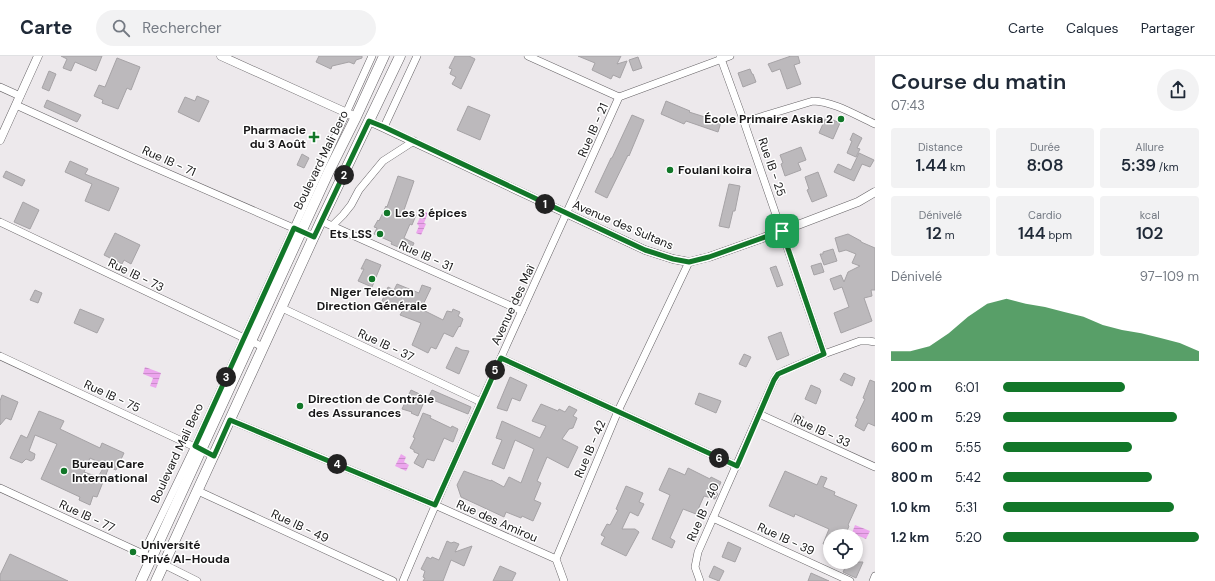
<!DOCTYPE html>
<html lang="fr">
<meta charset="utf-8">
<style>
body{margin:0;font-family:"DM Sans",sans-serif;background:#f2f2f3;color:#1f2937;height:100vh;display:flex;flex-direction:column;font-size:15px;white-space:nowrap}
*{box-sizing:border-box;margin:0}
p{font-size:13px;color:#747a83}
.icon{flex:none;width:22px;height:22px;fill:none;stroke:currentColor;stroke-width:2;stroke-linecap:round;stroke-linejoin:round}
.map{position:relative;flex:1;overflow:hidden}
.sheet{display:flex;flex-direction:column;background:#fff;width:340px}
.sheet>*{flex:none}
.controls{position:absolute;left:823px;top:473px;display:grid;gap:8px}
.controls a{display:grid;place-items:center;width:40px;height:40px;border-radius:50%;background:#fff;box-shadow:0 2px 6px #0003;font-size:20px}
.pin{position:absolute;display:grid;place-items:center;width:34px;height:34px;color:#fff;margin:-17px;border-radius:8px;box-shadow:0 2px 6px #0006}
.km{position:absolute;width:20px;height:20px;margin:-10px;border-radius:50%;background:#222;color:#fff;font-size:11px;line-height:20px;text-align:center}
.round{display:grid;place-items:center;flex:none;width:42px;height:42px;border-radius:21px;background:#f2f2f3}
.headline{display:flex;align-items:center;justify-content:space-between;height:68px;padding:0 16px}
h1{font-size:22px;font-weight:600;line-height:30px}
.metrics{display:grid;grid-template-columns:repeat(3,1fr);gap:6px;height:68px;padding:4px 16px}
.metrics div{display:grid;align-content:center;border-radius:4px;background:#f2f2f3;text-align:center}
.metrics b{font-size:17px;font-weight:600}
.metrics small{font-size:11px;font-weight:400}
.metrics p{font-size:11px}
.chart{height:112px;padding:8px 16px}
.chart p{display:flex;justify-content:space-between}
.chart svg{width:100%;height:72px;margin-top:4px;fill:#127729;opacity:.7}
ul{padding:0 16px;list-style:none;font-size:13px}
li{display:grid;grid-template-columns:64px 48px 1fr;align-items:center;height:30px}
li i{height:10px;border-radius:5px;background:#127729}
header{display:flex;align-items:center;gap:24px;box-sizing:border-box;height:56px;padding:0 20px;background:#fff;border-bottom:1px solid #e0e1e3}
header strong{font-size:19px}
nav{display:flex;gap:22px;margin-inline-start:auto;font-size:14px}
.search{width:280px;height:36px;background:#f2f2f3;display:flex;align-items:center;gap:10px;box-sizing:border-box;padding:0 14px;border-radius:22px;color:#747a83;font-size:15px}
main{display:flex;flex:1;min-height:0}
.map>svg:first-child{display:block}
</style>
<header>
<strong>Carte</strong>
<div class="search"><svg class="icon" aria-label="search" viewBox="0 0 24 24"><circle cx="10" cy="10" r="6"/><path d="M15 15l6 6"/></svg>Rechercher</div>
<nav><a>Carte</a><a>Calques</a><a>Partager</a></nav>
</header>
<main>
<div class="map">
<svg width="875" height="525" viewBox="0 0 875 525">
<defs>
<pattern id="water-rules" width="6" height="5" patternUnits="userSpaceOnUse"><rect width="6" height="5" fill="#eca5ed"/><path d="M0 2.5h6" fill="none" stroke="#ca8dca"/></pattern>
</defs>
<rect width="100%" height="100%" fill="#ede9ec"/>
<!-- water -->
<g fill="url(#water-rules)">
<polygon points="423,155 428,157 424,167 426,168 421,179 416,177 419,170 417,168"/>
<polygon points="145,311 161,317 156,332 150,330 153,322 143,318"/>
<polygon points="401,398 406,401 404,406 409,409 406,415 395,410"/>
<polygon points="855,469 870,475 866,483 852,477"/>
</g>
<!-- building -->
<g fill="#bcb9bc" stroke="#a6a3a6" fill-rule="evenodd">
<polygon points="61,0 102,0 96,15 75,6 71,15 63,12 67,3"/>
<polygon points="319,0 362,0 362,2 356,4 354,8 349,6 332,10 331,13 316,6"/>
<polygon points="455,0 469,0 475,3 461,33 452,28 456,21 450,18 452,13 449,12"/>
<polygon points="578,0 621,0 617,8 627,5 620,22 613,19 611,23 592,14 595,7"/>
<polygon points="791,0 798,0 800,7 794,9 801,28 787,33 780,13 772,16 768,8"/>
<polygon points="638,1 642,12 633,15 629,4"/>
<polygon points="117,2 140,11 131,34 127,32 118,53 102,47 103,44 94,40 99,29 105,31"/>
<polygon points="750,13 752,18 753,18 756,26 743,31 738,17"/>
<polygon points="49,15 56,18 49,35 42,32"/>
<polygon points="197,40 209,45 199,66 178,56 185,41 195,45"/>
<polygon points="47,44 81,59 77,66 44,51"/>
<polygon points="666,45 690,55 689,56 721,66 718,76 686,65 684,68 661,58"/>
<polygon points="468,50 490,59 480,84 457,74"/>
<polygon points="632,59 644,64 629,100 628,99 607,142 595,136 611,102 612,102"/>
<polygon points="826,61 840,67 833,83 819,77"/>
<polygon points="853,77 862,82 857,92 860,93 856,101 847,97 852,85 850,84"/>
<polygon points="801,91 806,104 798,107 801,114 785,120 781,108 783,107 780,99"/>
<polygon points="859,97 874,104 870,111 862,108 854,125 834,116 838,108 851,114"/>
<polygon points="302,98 309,102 304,112 297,109"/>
<polygon points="70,105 88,113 85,118 119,132 109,155 85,145 92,128 65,116"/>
<polygon points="6,115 25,124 22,130 3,121"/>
<polygon points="818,116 827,140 812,146 807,134 809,133 805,121"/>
<polygon points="398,120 414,125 404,154 416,159 412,169 410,168 404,182 414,187 410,196 391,188 392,186 374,178 377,172 374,171 378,164 379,165 386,150 387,151"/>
<polygon points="729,128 740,130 735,155 733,155 729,172 719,170"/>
<polygon points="23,146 39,154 30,173 14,166"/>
<polygon points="115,177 140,189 131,208 124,204 122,208 104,199"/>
<polygon points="848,178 861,185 861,186 875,192 875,234 871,234 872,240 864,242 872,265 841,277 834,257 849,251 842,231 834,234 830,223 841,219 844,226 848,216 860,210 852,207 856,198 846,194 839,196 835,182"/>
<polygon points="833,193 837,205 824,209 820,198 823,198 823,196"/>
<polygon points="366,203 381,209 372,231 358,225 364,213 361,213"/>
<polygon points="821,207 824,216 814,219 811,210"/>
<polygon points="776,210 783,229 777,231 770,212"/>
<polygon points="397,228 419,237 422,229 431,232 421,253 443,264 447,255 452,256 453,253 460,256 458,260 463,263 460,271 459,270 453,281 444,277 436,293 431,291 428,297 412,289 421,267 400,259 403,254 382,245 388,231 394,234"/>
<polygon points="35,234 42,237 38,247 30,244"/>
<polygon points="80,253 104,263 97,277 74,267"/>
<polygon points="781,276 789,299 777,304 768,281"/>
<polygon points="456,291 462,294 469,295 459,318 446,312"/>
<polygon points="744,298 751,301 746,311 739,308"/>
<polygon points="844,317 855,322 852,330 840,324"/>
<polygon points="510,321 527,329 520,345 512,342 507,355 497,352"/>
<polygon points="870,324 875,326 875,370 868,367 864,375 855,370 858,363 856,362 865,343 863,342"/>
<polygon points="811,329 820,333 820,334 821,335 816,348 805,343"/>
<polygon points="411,334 426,341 418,360 411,357 412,356 402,353"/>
<polygon points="432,334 471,351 468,358 428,342"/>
<polygon points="699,337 721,345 716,357 695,348"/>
<polygon points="2,339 18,346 11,364 6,362 0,369 0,345"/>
<polygon points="541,348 558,355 559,353 565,356 569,350 577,354 573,360 577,362 573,372 569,373 562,383 578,391 568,412 547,401 537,425 541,427 534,444 541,447 533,465 522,460 521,462 506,456 504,461 461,441 457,429 464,415 491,425 491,424 504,431 509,421 521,427 534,393 515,384 504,413 492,408 502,384 496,382 502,365 540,382 546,370 532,365"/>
<path d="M 39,355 L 64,365 L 60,373 L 100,392 L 102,387 L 124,397 L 116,414 L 109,411 L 97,441 L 93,440 L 90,449 L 79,444 L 80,441 L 41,423 L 57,388 L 35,379 L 29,395 L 35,398 L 34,403 L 31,405 L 26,403 L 22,407 L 10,402 L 21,379 L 27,382 ZM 90,402 L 105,409 L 98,421 L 84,416 Z"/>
<polygon points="423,357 431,360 430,362 451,372 452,370 458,373 453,386 444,382 434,405 427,403 423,412 414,407 419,398 414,396 414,394 410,392 415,382 413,381"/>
<polygon points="795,357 804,361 800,370 791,366"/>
<polygon points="669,412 685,419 688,412 710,423 711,421 721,426 716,437 718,438 715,443 704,440 696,458 683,453 670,482 675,485 672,492 652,483 670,439 659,434"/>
<polygon points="785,415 817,429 821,420 827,422 823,431 835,436 834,439 857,449 848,469 849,470 845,480 830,480 830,491 823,488 829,473 795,458 794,461 769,450"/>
<polygon points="626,430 643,437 639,446 644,448 638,460 630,456 622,473 635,473 639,476 626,500 601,488 605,481 601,479 607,468 610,469 618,454 616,453"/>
<polygon points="447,485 451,487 454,486 459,488 455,496 472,490 464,510 451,504 443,525 423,525 425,522 423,521 425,515 421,513 427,501 431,503 432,501 439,504"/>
<polygon points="728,486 741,492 735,506 722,501"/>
<polygon points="10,498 68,525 0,525 0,519"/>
<polygon points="843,506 863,506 856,522 843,516 845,512 841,511"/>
<polygon points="500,510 516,517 512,525 493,525"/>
<polygon points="714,510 724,515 719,525 709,521"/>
<polygon points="811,517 829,525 808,525"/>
</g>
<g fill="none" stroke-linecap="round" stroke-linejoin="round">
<defs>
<g id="minor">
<polyline points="528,0 619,41"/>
<polyline points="720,0 744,66 824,298"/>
<polyline points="0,31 20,40"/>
<polyline points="16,49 135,103 314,181"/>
<path d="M 744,66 L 813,45 C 835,46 855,59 875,68"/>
<polyline points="384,71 417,0"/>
<polyline points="321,165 522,255"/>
<polyline points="0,166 263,291"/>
<polyline points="332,170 343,159 351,149 359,134 383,105 414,85"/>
<polyline points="282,252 481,346"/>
<polyline points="0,300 214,400"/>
<polyline points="501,302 737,410"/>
<polyline points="759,358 875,411"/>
<polyline points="230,364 435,449 556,503"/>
<polyline points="0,432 143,498 197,525"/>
<polyline points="198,435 393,525"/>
<polyline points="713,462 850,525"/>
<polyline points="143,498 195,390 372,0"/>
<path d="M 403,525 C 471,362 547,202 619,41 L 730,0"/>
<polyline points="564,525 556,503 618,355 689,206"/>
<polyline points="700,525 695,511 698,496 774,324 778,318 784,315 824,298 860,285 869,285 875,286"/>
<polyline points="873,525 875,520"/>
</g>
<g id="tertiary">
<polyline points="221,0 356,61"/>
<polyline points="369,65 645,194 673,203 689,206 709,201 782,175 858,146 875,136"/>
<polyline points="0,84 38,0"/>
</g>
<g id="primary">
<polyline points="141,525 329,115 356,61 384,0"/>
<polyline points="156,525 321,165 400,0"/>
</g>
</defs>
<!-- minor casing -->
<use href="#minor" stroke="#656265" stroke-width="8"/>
<!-- tertiary casing -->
<use href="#tertiary" stroke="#656265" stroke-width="9"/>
<!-- primary casing -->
<use href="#primary" stroke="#656265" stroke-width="11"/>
<!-- minor -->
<use href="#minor" stroke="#fff" stroke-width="7"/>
<!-- tertiary -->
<use href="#tertiary" stroke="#fff" stroke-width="8"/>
<!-- primary -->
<use href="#primary" stroke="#fff" stroke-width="10"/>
</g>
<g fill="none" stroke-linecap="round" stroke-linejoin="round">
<defs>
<polygon id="route" points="369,65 384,71 645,194 673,203 689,206 709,201 782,175 824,298 778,318 774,324 737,410 501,302 435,449 230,364 214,400 195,390 294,172 314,181"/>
</defs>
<!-- route casing -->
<use href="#route" stroke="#fff" stroke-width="8"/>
<!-- route -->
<use href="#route" stroke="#127729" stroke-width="5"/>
</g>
<!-- markers -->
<g fill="#127729" stroke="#fff" stroke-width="1.5">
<circle cx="841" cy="63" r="4"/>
<path d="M312 75h4v4h4v4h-4v4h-4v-4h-4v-4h4z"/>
<circle cx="670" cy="114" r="4"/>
<circle cx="387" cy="157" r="4"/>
<circle cx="380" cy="178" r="4"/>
<circle cx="372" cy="223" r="4"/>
<circle cx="300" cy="350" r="4"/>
<circle cx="64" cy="415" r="4"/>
<circle cx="133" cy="496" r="4"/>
</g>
<g text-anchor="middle" stroke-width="3" stroke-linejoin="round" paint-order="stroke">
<!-- poi labels -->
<g font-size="12" font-weight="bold" fill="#181718" stroke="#fff" text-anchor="start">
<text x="833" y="67" text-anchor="end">École Primaire Askia 2</text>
<text x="306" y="78" text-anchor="end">Pharmacie<tspan x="306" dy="14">du 3 Août</tspan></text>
<text x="678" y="118">Foulani koira</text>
<text x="395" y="161">Les 3 épices</text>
<text x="372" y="182" text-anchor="end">Ets LSS</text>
<text x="372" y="240" text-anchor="middle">Niger Telecom<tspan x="372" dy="14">Direction Générale</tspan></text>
<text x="308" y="347">Direction de Contrôle<tspan x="308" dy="14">des Assurances</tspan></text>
<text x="72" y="412">Bureau Care<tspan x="72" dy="14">International</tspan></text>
<text x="141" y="493">Université<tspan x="141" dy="14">Privé Al-Houda</tspan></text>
</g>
<!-- street labels -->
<g font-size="12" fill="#181718" stroke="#fff">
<text transform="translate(593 74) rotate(-66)" y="4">Rue IB - 21</text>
<text transform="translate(321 104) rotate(-64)" y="4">Boulevard Mali Bero</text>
<text transform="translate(169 105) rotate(24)" y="4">Rue IB - 71</text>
<text transform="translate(772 111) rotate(71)" y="4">Rue IB - 25</text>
<text transform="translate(623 169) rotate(23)" y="4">Avenue des Sultans</text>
<text transform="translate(426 200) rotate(24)" y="4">Rue IB - 31</text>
<text transform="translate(136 219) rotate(26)" y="4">Rue IB - 73</text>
<text transform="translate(513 249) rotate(-65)" y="4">Avenue des Maï</text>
<text transform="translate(386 289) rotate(25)" y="4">Rue IB - 37</text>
<text transform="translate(112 340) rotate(25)" y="4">Rue IB - 75</text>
<text transform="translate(822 375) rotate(25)" y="4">Rue IB - 33</text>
<text transform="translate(590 393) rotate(-67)" y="4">Rue IB - 42</text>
<text transform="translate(177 397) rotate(-65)" y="4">Boulevard Mali Bero</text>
<text transform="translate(703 456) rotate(-66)" y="4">Rue IB - 40</text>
<text transform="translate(87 460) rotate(25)" y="4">Rue IB - 77</text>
<text transform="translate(497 465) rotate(24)" y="4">Rue des Amirou</text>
<text transform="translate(300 470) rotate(25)" y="4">Rue IB - 49</text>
<text transform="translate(786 483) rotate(25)" y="4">Rue IB - 39</text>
</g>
</g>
</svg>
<div class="controls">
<a><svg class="icon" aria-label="locate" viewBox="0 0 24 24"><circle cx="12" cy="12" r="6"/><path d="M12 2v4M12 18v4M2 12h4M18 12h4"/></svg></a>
</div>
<div class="pin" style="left:782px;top:175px;background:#1e9e55"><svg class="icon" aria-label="arrive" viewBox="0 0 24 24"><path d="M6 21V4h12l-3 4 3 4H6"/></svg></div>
<b class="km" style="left:545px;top:148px">1</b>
<b class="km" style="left:344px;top:119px">2</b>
<b class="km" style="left:226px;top:321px">3</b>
<b class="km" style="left:337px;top:408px">4</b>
<b class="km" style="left:495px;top:314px">5</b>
<b class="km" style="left:719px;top:402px">6</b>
</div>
<section class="sheet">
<div class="headline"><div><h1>Course du matin</h1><p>07:43</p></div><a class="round"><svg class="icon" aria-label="share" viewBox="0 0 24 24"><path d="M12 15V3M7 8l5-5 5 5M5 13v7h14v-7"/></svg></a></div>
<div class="metrics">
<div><p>Distance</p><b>1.44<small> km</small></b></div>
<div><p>Durée</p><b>8:08</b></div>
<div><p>Allure</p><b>5:39<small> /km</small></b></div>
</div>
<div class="metrics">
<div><p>Dénivelé</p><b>12<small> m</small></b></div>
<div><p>Cardio</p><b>144<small> bpm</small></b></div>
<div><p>kcal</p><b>102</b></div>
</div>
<div class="chart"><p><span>Dénivelé</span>97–109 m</p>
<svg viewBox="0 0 160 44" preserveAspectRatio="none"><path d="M0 44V38L10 38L20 35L30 27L40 17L50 9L60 6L70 9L80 11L90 14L100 17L110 22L120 25L130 27L140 30L150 33L160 38V44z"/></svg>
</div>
<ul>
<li><b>200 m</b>6:01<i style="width:62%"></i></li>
<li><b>400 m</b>5:29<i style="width:89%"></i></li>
<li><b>600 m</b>5:55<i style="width:66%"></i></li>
<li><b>800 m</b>5:42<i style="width:76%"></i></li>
<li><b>1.0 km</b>5:31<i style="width:87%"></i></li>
<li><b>1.2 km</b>5:20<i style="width:100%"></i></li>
</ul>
</section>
</main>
